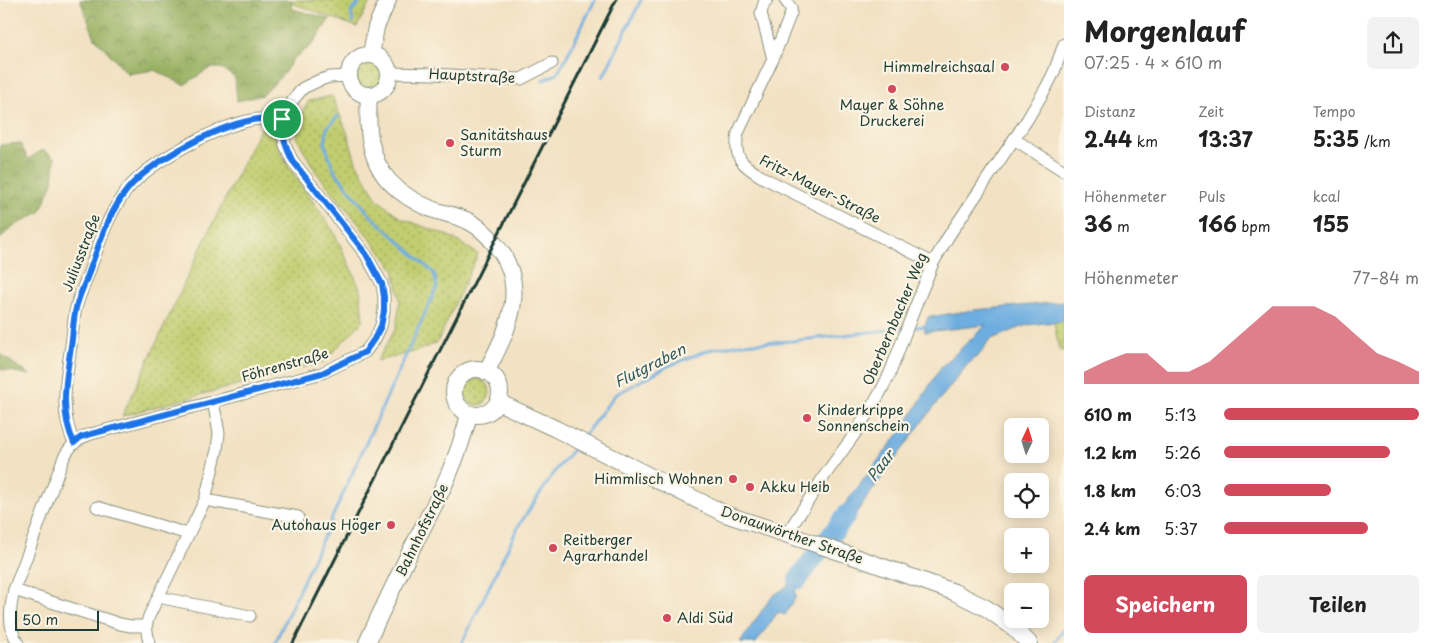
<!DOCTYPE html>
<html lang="de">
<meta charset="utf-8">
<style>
body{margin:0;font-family:"Playpen Sans",sans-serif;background:#f2f2f2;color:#222;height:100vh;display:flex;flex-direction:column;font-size:19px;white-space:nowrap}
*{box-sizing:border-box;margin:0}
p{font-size:16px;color:#767676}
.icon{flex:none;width:28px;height:28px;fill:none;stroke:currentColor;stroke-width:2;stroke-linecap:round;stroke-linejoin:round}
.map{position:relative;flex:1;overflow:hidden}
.drawer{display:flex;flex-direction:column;background:#fff;width:375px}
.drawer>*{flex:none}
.needle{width:32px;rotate:4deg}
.tools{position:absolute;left:1004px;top:418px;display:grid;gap:10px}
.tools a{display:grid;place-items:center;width:45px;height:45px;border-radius:8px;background:#fff;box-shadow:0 2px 12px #0003;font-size:25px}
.scale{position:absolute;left:15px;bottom:12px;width:84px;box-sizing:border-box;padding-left:5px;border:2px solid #1f3d34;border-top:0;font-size:14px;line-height:18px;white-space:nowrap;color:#1f3d34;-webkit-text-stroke:4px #fcf5e5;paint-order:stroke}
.pin{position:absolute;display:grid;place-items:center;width:42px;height:42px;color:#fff;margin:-21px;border:2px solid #fff;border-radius:50%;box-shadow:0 1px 5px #0007}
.round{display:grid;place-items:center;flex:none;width:52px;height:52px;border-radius:8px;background:#f2f2f2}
.summary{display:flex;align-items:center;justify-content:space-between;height:85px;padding:0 20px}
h1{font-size:28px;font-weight:700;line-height:38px}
.stats{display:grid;grid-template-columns:repeat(3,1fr);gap:8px;height:85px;padding:5px 20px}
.stats div{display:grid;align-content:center}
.stats b{font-size:21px;font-weight:700}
.stats small{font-size:14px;font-weight:400}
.stats p{font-size:14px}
.chart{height:140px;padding:10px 20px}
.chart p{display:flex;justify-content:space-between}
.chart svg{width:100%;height:90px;margin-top:5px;fill:#d1495b;opacity:.7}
.action{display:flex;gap:10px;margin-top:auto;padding:10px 20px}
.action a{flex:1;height:58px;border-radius:8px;background:#d1495b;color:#fff;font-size:20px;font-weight:700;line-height:58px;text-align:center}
.action a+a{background:#f2f2f2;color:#222}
ul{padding:0 20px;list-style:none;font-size:16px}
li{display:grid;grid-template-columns:80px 60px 1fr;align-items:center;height:38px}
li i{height:12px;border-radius:6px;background:#d1495b}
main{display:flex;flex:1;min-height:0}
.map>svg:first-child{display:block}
</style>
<main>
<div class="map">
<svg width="1064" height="643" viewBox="0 0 1064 643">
<defs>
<pattern id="grass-dots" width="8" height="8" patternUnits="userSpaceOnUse" patternTransform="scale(1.25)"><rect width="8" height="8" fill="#c1cd6f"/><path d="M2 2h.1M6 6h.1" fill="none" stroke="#9ca85c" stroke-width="1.8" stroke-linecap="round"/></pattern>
<pattern id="forest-crowns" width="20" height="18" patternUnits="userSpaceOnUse" patternTransform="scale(1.25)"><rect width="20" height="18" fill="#98b062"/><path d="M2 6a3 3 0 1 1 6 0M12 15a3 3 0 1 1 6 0" fill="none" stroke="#7b9052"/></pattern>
<pattern id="park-crowns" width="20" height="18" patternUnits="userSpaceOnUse" patternTransform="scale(1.25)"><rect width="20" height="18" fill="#c1cd6f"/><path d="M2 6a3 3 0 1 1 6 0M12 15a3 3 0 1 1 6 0" fill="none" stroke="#9ca85c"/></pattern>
</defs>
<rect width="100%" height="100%" fill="#fcf5e5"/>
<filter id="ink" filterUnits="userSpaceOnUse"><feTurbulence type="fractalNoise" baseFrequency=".02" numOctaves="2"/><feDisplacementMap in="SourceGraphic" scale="10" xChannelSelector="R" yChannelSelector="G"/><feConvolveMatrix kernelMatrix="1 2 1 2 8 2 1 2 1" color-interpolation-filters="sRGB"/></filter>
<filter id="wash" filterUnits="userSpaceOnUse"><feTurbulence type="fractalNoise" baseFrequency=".0096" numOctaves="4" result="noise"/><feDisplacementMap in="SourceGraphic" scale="20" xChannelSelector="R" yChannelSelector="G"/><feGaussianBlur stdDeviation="1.12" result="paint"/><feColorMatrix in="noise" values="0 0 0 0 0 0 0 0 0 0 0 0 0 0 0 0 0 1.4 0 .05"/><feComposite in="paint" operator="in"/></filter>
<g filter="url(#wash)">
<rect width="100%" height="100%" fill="#f2e1c2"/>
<!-- grass -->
<g fill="url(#grass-dots)" stroke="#708552">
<polygon points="289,0 371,0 357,27 289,2"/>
<circle cx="369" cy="75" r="15"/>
<polygon points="332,96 347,132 356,162 377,199 401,218 451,237 478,254 437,343 414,352 377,361 396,328 400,300 394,269 346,208 316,172 297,138 297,120 309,101"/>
<polygon points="260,129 274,129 279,149 290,169 334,232 360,288 363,321 323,362 122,416 209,231"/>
<circle cx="477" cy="392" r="13"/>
</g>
<!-- forest -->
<g fill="url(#forest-crowns)" stroke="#5c764b">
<polygon points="80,0 291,0 292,9 330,19 312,45 293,59 285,72 263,95 237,101 235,78 221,68 210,68 184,85 154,70 128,74 95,38"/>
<polygon points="20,143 28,159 43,150 55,158 53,183 40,212 12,227 0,239 0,145"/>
<polygon points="0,354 30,375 0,369"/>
</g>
<!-- park -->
<polygon fill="url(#park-crowns)" stroke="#708552" points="1064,321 1064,351 1059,350 1054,322"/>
<!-- water -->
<g fill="#6dade0" stroke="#46758a">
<polygon points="1064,302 1064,321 1027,325 989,340 981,353 967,365 926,417 837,539 822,534 906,424 941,367 986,325 925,332 925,326 928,317 974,310"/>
<polygon points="809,556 820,559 795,591 796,597 785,615 778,612 756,643 740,643 771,597 786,587"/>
</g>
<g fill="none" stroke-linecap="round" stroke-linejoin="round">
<!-- stream -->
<g stroke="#6dade0" stroke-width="3">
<polyline points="353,22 351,12 362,0"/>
<polyline points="603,77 641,0"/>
<polyline points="543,80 557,74 566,58 595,0"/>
<polyline points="910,328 925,326"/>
<polyline points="583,437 615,395 666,367 708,350 740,344 792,341 904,328"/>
<polyline points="275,643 437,287 434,273 370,215 334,170 325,145 327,128 338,116"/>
<polyline points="462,643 519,525 556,470 576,446"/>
<polyline points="1054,643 1064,629"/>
</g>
<!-- river -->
<polyline stroke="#6dade0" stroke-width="20" points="798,579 847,514"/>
</g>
</g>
<g filter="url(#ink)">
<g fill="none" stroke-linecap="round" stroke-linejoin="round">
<defs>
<g id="street">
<polyline points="767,0 764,3 761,13 773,59 791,13 791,8 785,0"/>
<path d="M 773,59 L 738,133 C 733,158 742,165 762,177 L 933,263"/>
<polyline points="389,73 433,74 521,79 552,63"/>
<polyline points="1014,139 1064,171"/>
<path d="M 74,443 C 59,410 66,380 71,346 C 73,334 73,320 76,308 C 79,296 85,284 89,272 C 99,245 108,213 127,190 C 150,161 216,127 252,120 C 261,118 273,120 282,119"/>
<polyline points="205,500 298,517"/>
<polyline points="97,507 188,534"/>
<polyline points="786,535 825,475 854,435 880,393 890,373 914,310 933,263 948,237 1027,120 1047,86 1054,72 1064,44"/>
<polyline points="14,590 120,624 131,626 146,626 149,616 205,500 217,450 219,433 213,401"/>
<polyline points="158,597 250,616"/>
<polyline points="146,626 149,643"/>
<path d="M 18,643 C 7,626 10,609 14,590 L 64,457 C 71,445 78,438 91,434 L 322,373 L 365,352 L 375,339 L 381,326 L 384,311 L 384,297 L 382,284 L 366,255 L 292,160 L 285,145 L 282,130 L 282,119 L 293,100 L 303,88 L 320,80 L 330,77 L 349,76"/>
</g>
<g id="secondary">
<circle cx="369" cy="75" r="20"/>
<polyline points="371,55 376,27 388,0"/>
<path d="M 369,95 C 367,125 368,158 389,181 C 401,194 418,204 434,210 C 446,214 459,216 470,222 C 479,227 487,234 493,242 C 531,283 509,329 486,372"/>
<circle cx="477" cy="392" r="23"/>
<polyline points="498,402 556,429 725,514 858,558 954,592 986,608 1014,628 1029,643"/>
<path d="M 367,643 C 381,612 396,581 411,550 C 434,506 458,463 469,414"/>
</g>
</defs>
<!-- street casing -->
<use href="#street" stroke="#888f7b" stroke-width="13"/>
<!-- secondary casing -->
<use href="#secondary" stroke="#888f7b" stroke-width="18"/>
<!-- street -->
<use href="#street" stroke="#fff" stroke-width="11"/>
<!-- secondary -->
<use href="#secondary" stroke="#fff" stroke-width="16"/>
<!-- rail -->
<polyline stroke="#1f3d34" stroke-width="3" points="293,643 616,0"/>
</g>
</g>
<g fill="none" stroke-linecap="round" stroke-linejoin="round" filter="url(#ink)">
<defs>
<path id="route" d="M 282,119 C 282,136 285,145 292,160 L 366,254 L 382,284 L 384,297 L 384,311 L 381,326 L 374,339 L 365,352 L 322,373 L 91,434 L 81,437 L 74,443 C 59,410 66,381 71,346 C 73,334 73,320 76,308 C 79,295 86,282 90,269 C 100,242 109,212 127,190 C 150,161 216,127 252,120 C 261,118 273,119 282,119 Z"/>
</defs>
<!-- route casing -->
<use href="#route" stroke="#fff" stroke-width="10"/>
<!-- route -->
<use href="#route" stroke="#1a73e8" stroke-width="6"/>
</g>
<!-- markers -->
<g fill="#d1495b" stroke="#fcf5e5" stroke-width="2">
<circle cx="1005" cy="67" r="5"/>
<circle cx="892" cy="89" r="5"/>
<circle cx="450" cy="143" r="5"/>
<circle cx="807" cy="418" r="5"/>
<circle cx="733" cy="479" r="5"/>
<circle cx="750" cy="487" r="5"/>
<circle cx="391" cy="525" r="5"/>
<circle cx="553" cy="548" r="5"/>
<circle cx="667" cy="618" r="5"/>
</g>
<g text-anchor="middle" stroke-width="4.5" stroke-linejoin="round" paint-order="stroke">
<!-- poi labels -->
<g font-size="14" fill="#1f3d34" stroke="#fcf5e5" text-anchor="start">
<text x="995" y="72" text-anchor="end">Himmelreichsaal</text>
<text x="892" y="110" text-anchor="middle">Mayer &amp; Söhne<tspan x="892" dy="16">Druckerei</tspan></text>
<text x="460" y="140">Sanitätshaus<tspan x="460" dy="16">Sturm</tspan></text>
<text x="817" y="415">Kinderkrippe<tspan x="817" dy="16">Sonnenschein</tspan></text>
<text x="723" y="484" text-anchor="end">Himmlisch Wohnen</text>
<text x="760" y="492">Akku Heib</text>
<text x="381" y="530" text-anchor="end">Autohaus Höger</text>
<text x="563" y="545">Reitberger<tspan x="563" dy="16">Agrarhandel</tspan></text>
<text x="677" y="623">Aldi Süd</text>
</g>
<!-- street labels -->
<g font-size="14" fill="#1f3d34" stroke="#fcf5e5">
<text transform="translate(472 76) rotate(3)" y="5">Hauptstraße</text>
<text transform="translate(820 189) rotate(27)" y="5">Fritz-Mayer-Straße</text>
<text transform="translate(81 253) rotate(-69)" y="5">Juliusstraße</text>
<text transform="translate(895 319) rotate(-67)" y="5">Oberbernbacher Weg</text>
<text transform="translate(285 365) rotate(-16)" y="5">Föhrenstraße</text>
<text transform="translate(422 530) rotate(-64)" y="5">Bahnhofstraße</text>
<text transform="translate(792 535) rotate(19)" y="5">Donauwörther Straße</text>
</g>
<!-- water labels -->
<g font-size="15" font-style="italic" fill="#32595f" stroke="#fcf5e5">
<text transform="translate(650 366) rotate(-27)" y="5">Flutgraben</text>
<text transform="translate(881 466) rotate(-53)" y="5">Paar</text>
</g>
</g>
</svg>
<div class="tools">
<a><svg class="needle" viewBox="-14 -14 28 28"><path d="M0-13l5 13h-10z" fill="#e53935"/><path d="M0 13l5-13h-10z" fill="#767676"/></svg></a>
<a><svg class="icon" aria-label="locate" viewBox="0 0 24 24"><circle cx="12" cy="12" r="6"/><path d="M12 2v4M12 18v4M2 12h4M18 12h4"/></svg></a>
<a>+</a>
<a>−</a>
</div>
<div class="scale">50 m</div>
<div class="pin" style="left:282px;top:119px;background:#1e9e55"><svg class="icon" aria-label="arrive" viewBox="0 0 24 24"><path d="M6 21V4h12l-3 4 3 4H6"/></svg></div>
</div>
<section class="drawer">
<div class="summary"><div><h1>Morgenlauf</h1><p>07:25 · 4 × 610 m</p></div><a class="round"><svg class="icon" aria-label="share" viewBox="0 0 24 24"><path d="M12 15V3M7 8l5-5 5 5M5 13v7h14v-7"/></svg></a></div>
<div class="stats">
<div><p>Distanz</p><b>2.44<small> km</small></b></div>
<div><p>Zeit</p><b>13:37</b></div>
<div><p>Tempo</p><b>5:35<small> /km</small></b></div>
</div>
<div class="stats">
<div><p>Höhenmeter</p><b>36<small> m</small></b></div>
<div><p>Puls</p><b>166<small> bpm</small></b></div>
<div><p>kcal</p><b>155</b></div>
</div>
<div class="chart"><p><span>Höhenmeter</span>77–84 m</p>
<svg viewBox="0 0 160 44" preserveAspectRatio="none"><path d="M0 44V38L10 33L20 29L30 29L40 38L50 38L60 33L70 24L80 15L90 6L100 6L110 6L120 11L130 20L140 29L150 33L160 38V44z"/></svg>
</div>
<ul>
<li><b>610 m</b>5:13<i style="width:100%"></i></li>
<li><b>1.2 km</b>5:26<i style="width:85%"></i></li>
<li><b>1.8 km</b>6:03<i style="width:55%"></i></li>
<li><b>2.4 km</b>5:37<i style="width:74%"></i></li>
</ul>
<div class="action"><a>Speichern</a><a>Teilen</a></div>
</section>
</main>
